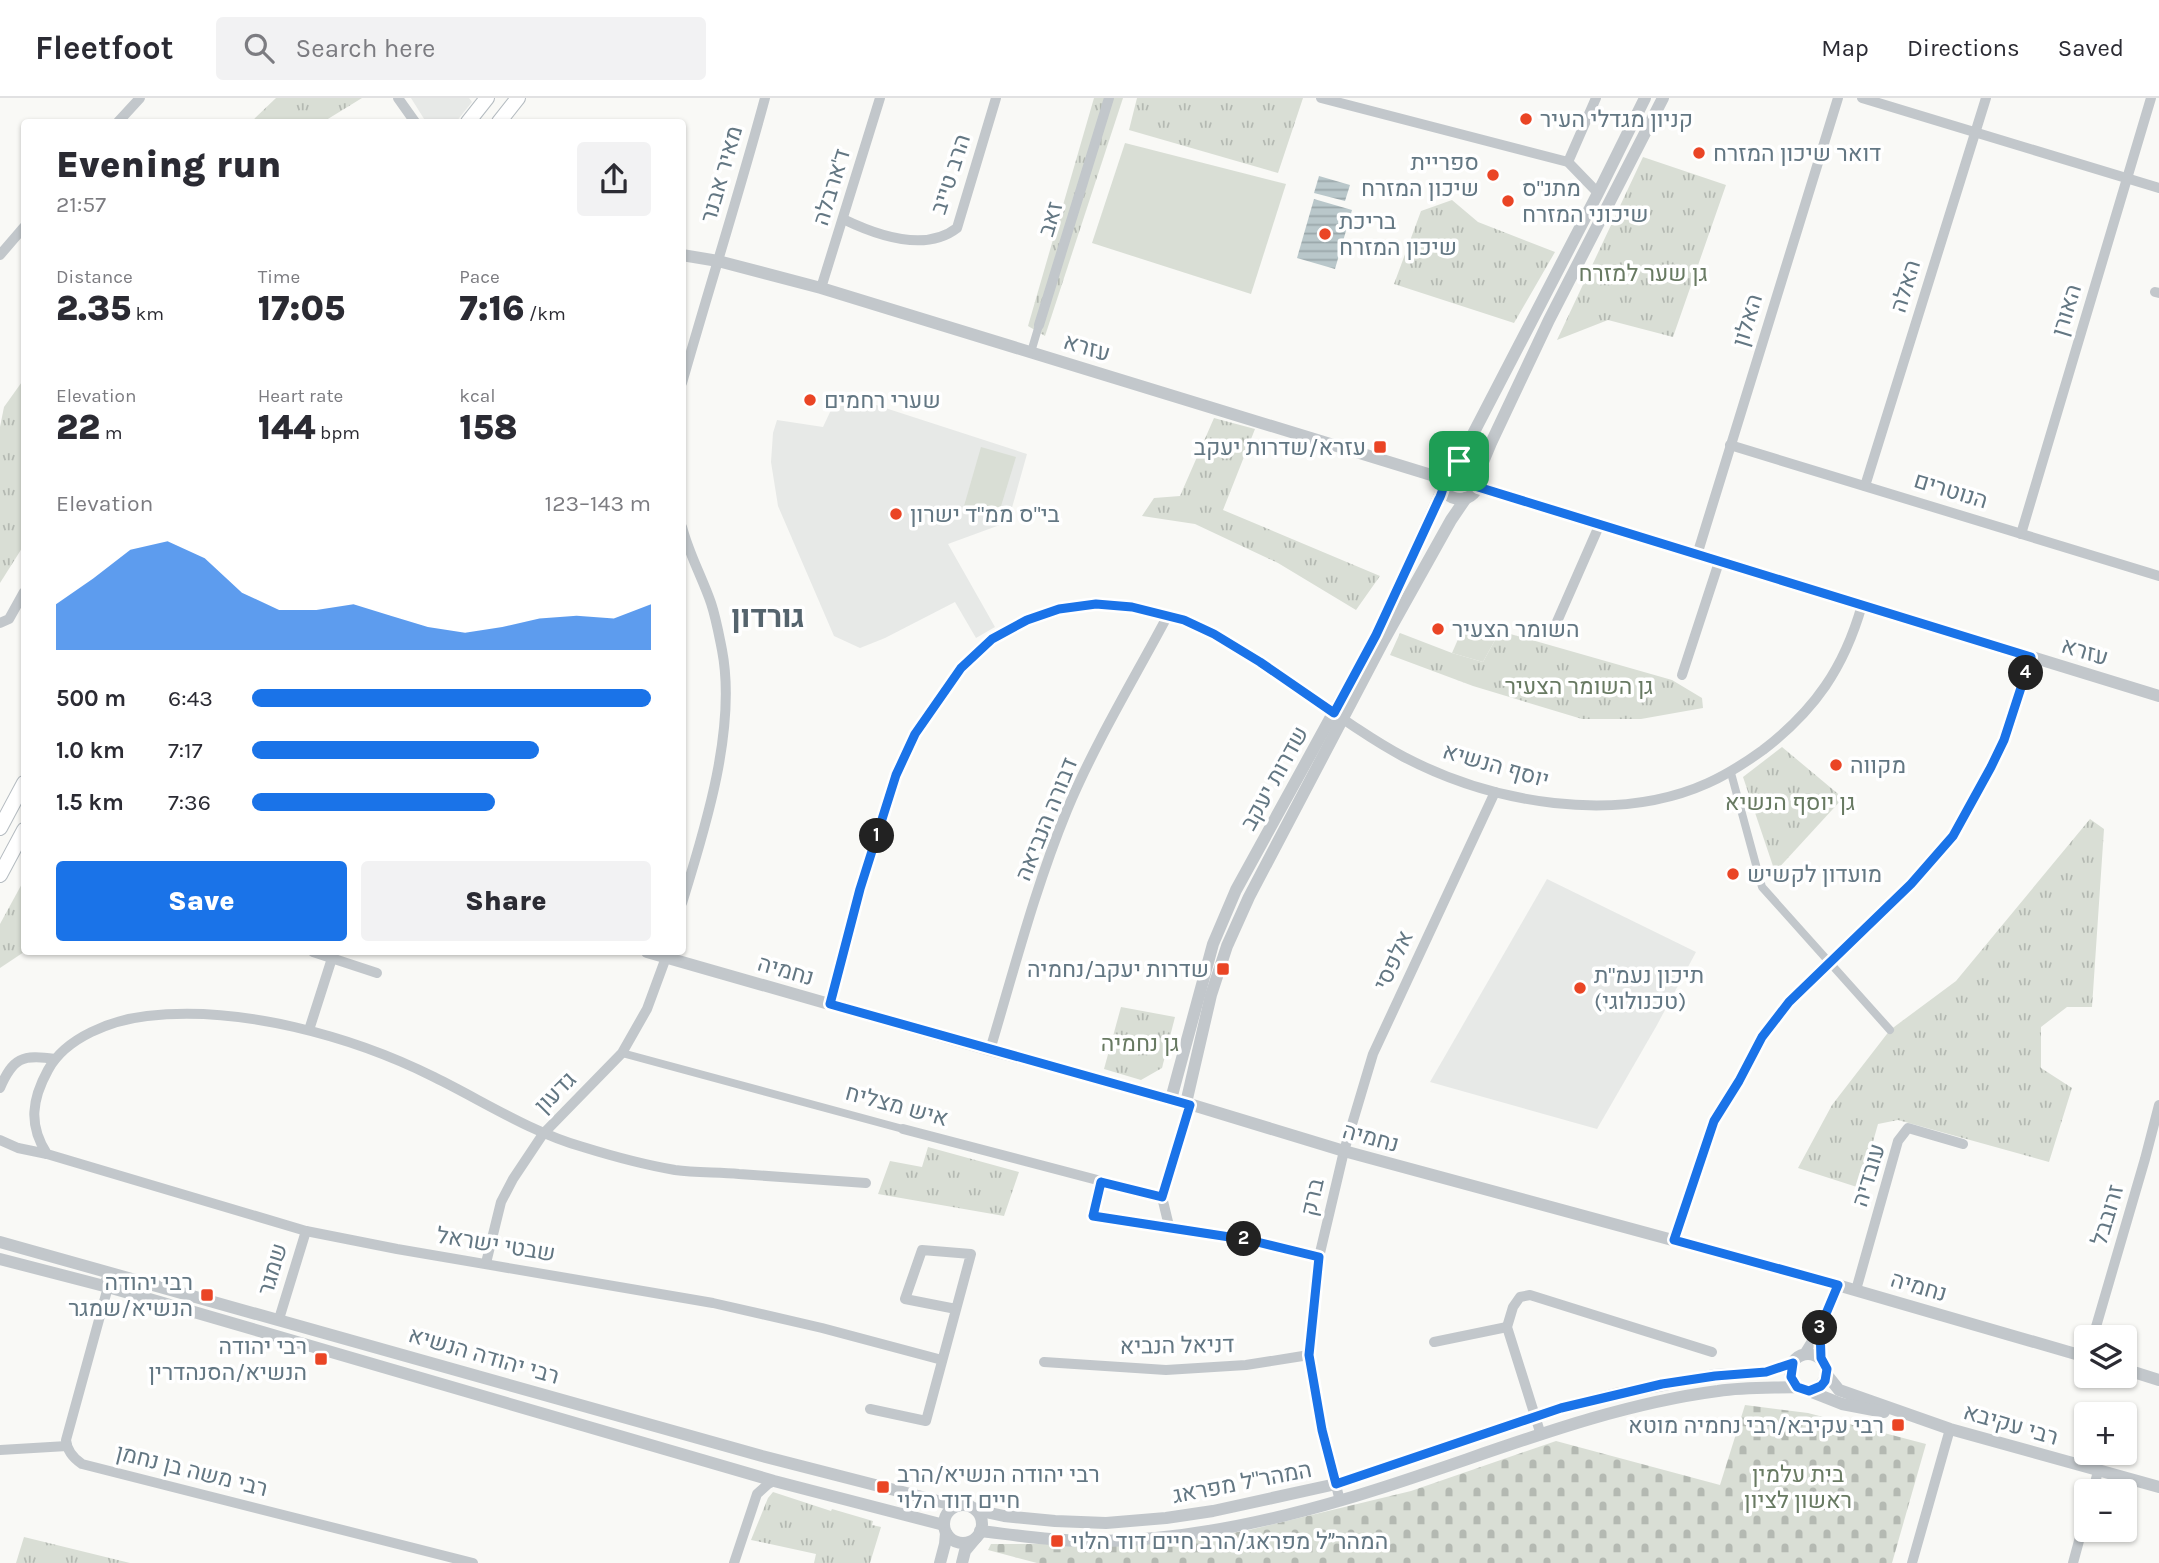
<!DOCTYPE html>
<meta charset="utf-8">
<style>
body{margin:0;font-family:Karla,Heebo,sans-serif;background:#f2f2f3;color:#2b2b33;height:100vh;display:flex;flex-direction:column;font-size:26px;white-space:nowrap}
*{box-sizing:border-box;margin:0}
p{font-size:23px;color:#7c7c81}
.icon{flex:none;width:38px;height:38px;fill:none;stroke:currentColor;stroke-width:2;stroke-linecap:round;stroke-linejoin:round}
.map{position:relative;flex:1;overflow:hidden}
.panel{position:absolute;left:21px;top:21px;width:665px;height:836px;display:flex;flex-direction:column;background:#fff;border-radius:7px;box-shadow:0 2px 5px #0004}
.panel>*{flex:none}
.buttons{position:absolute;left:2074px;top:1227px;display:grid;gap:14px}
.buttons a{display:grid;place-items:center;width:63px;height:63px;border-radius:7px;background:#fff;box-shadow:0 2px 5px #0004;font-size:35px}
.pin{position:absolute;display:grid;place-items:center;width:60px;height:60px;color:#fff;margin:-30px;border-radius:14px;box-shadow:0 4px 10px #0006}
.km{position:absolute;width:35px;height:35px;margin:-18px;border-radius:50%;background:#222;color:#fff;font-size:19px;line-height:35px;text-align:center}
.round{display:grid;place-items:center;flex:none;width:74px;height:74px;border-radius:7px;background:#f2f2f3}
.headline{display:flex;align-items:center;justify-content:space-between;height:119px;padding:0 35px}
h1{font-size:38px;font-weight:800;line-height:52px}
.metrics{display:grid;grid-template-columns:repeat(3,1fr);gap:10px;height:119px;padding:7px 35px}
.metrics div{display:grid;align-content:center}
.metrics b{font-size:35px;font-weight:800}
.metrics small{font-size:19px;font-weight:400}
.metrics p{font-size:19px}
.chart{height:196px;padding:14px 35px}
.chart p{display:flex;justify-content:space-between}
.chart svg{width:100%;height:126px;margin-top:7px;fill:#1a73e8;opacity:.7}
.button{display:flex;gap:14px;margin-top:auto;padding:14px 35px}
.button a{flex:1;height:80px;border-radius:7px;background:#1a73e8;color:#fff;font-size:28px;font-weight:800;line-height:80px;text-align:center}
.button a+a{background:#f2f2f3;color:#2b2b33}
ul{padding:0 35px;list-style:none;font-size:23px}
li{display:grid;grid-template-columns:112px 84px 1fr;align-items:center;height:52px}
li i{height:18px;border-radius:9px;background:#1a73e8}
header{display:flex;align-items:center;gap:42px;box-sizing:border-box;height:98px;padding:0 35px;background:#fff;border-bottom:2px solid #e1e1e2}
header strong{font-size:33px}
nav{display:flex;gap:38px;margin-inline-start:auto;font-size:24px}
.search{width:490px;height:63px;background:#f2f2f3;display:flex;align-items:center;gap:18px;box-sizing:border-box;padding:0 24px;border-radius:7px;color:#7c7c81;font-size:26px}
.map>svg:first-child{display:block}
</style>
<header>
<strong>Fleetfoot</strong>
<div class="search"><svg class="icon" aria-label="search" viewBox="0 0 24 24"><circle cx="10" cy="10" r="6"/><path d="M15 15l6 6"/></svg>Search here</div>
<nav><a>Map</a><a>Directions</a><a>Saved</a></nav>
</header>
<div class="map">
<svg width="2159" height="1465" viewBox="0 0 2159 1465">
<defs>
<pattern id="grass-tufts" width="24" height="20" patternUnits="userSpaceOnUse" patternTransform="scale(1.75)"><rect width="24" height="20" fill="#d9ded5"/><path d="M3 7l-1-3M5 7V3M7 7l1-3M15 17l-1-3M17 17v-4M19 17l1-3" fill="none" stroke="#b4b9b2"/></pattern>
<pattern id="cemetery-stones" width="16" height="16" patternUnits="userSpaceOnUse" patternTransform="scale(1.75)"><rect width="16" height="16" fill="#d9ded5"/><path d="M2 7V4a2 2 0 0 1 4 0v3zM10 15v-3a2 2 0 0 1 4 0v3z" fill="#b4b9b2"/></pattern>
<pattern id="water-rules" width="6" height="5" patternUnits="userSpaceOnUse" patternTransform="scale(1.75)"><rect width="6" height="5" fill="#b9c7ca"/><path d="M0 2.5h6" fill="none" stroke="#9aa6a9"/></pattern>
</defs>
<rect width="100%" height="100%" fill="#f9f9f6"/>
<!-- built -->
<g fill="#e7e9e7">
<polygon points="411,0 469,0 472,4 456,24 426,24"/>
<polygon points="839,295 1027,356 1008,424 948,446 995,529 976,540 955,504 885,540 860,550 834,538 778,408 771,364 773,335 777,322 823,329"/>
<polygon points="1547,781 1696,854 1657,927 1597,1031 1430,984"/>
</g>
<!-- grass -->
<g fill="url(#grass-tufts)">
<polygon points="276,0 362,0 323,24 251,24"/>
<polygon points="1094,0 1123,0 1045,238 1028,228"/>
<polygon points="1137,0 1303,0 1278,75 1129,32"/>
<polygon points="1643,59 1726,87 1673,239 1608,222 1557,242"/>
<polygon points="1452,102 1478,124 1555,154 1514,225 1394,186 1421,113"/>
<polygon points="24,281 24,447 0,485 0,329 4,309"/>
<polygon points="1214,320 1255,331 1223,412 1380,478 1356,512 1278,465 1195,426 1142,418 1154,400 1180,398"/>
<polygon points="1500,533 1672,582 1702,600 1703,610 1641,621 1582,621 1473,588 1390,557 1400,535 1452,555 1483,564"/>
<polygon points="1782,649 1843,700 1775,774 1743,679"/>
<polygon points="2090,721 2104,731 2092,909 2067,909 2041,929 2041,970 2072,990 2049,1064 1898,1022 1878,1026 1860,1090 1798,1070 1832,1007 1890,932 1956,883"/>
<polygon points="24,782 24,854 0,870 0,826"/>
<polygon points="1121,909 1175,919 1162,970 1141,982 1104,971"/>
<polygon points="928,1049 1019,1074 1004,1118 878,1096 890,1063 922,1069"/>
<polygon points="773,1394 831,1413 832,1411 873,1423 872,1427 881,1429 870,1465 814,1465 816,1456 751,1442 768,1400"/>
<polygon points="24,1439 130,1465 16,1465"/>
</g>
<!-- cemetery -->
<polygon fill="url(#cemetery-stones)" points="1745,1307 1808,1315 1926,1346 1892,1465 1037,1465 988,1452 991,1446 1100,1446 1198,1441 1249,1432 1411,1393 1556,1343 1720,1387"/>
<!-- garden -->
<g fill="#d9ded5">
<polygon points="1125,45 1286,86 1251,196 1092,145"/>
<polygon points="981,349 1016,359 998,418 964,408"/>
<polygon points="1463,530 1495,542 1483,564 1452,555"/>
</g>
<!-- water -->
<g fill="url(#water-rules)">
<polygon points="1319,78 1350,87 1345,103 1314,95"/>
<polygon points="1314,101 1352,112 1335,171 1297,160"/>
</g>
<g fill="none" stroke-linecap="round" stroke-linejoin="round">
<defs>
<g id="secondary">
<polyline points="468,24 487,0"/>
<polyline points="499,24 518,0"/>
<polyline points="0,730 24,685"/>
<polyline points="0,777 24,732"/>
</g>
</defs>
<!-- secondary casing -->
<use href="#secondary" stroke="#b4bbc0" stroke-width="16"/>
<!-- pedestrian -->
<g stroke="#c2c7cb" stroke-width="8">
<polyline points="1031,254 1039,227"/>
<polyline points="1731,675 1762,789 1890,932"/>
<polyline points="622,955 903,1031"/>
</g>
<!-- minor -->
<g stroke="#c2c7cb" stroke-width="10">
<polyline points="398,0 415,24"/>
<polyline points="1321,0 1568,64 1598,95"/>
<polyline points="1862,0 2159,90"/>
<polyline points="118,24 140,0"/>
<polyline points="1568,64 1596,0"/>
<path d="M 843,121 C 876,137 925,155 957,130 L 996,0"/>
<polyline points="0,157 24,129"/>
<polyline points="821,190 880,0"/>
<polyline points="2155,194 2159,195"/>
<polyline points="1039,227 1109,0"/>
<path d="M 682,285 C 709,190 739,96 765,0"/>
<polyline points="1730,347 2159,478"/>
<polyline points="1865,388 1986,0"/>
<path d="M 682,429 C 689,456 702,479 711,505 C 716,520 719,537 722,552 C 737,630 705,731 682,805"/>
<polyline points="2021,436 2151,0"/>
<polyline points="1697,457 1838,0"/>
<polyline points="0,525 9,521 24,494"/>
<polyline points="1552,535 1599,428"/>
<polyline points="1682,577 1719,464"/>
<polyline points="313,854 377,875"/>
<path d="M 830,906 C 845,848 860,791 878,734 C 888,702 898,671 913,640 C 920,628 929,616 937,604 C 953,581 969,556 993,540 C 1074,485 1164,505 1242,552 C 1298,585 1346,628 1404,659 C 1492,705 1615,727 1708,685 C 1728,676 1745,665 1763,652 C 1815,612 1844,570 1862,507"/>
<polyline points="309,932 334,854"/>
<path d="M 990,952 C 1014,872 1035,790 1067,712 C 1095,645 1134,581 1168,517"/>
<path d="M 0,990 C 13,960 22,956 55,961"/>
<polyline points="903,1031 1162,1099"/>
<polyline points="0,1042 18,1050 47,1056"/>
<polyline points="1101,1084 1093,1118 1249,1142 1302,1155"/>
<path d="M 866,1085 C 824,1082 781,1079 739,1076 C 718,1074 696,1075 675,1072 C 646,1067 612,1058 583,1049 C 530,1034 483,1003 434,979 C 352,938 239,907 147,918 C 112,922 66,939 48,972 C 32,1001 28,1027 47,1056 L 306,1133 L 397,1151 L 713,1205 L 822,1230 L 942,1262"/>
<polyline points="1169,1128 1162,1099 1190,1007"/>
<polyline points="1674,1142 1714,1023 1739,983 1762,938 1789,904 1911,786 1953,738 1991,669 2004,642 2031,559"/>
<polyline points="486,1165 501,1104 513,1081 543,1036 622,955 647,911 668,854"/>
<path d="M 106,1182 L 108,1189 L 66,1342 C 67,1353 73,1360 82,1366 L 473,1465"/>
<polyline points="1856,1192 1898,1043 1908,1030 1963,1046"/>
<polyline points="279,1221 306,1133"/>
<polyline points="1820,1230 1821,1260"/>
<polyline points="2093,1239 2145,1061 2159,1007"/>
<polyline points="1434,1244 1507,1229"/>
<polyline points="1804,1256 1820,1230 1838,1187"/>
<polyline points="1044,1264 1166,1272 1246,1267 1309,1257"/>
<polyline points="870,1311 926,1323 971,1156 922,1152 905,1201 956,1211"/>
<polyline points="1541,1337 1507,1229 1513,1209 1520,1199 1530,1197 1712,1254"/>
<polyline points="0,1352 67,1348"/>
<polyline points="2093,1393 2098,1373"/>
<polyline points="1340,1403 1322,1332 1309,1257 1319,1159 1344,1053 1373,956 1495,694"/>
<polyline points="734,1465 757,1396 768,1386 774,1383"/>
<polyline points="1912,1465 1950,1331"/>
<polyline points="2073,1465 2086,1417"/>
</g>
<!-- tertiary -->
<g stroke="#c2c7cb" stroke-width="12">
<polyline points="682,157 718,163 821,190 1441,380"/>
<polyline points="1459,363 1598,95 1645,0"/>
<circle cx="1460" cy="382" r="19"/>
<polyline points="1478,376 1491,345 1549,222 1663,0"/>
<polyline points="1478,389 2159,598"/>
<polyline points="647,854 990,952 1186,1005 1344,1053 1820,1182 2086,1259"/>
<polyline points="1171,1001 1213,846 1236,792 1376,537 1443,390"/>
<polyline points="1186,1005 1211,897 1227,848 1249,799 1384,542 1451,422 1466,400"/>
<polyline points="0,1144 762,1358 957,1408"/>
<polyline points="0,1161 108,1189 774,1383 944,1427"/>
<circle cx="1808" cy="1274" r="18"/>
<polyline points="2124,1271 2159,1282"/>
<polyline points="1827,1277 1839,1292 1950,1331 2159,1389"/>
<polyline points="1809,1293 1842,1306 1884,1314"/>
<circle cx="963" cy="1426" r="19"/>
<polyline points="976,1412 1004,1418 1055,1423 1106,1425 1166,1420 1213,1413 1336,1386 1561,1310 1616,1296 1715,1277 1766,1274 1793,1265"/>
<path d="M 980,1433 C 1014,1437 1047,1442 1081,1443 C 1166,1445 1260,1426 1342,1402 C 1467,1366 1588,1310 1718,1293 C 1744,1289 1771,1290 1797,1289"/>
<polyline points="940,1465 945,1446 946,1435"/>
<polyline points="962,1465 965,1453 975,1441"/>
</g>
<!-- secondary -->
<use href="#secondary" stroke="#fff" stroke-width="14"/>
</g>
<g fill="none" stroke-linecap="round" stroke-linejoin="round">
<defs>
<path id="route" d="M 1459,363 C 1473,364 1480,375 1478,389 L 2031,559 L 2004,642 L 1991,669 L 1953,738 L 1911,786 L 1789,904 L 1762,939 L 1739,983 L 1714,1023 L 1674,1142 L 1838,1187 L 1820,1230 L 1821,1260 L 1827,1271 L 1825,1283 L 1821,1288 L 1809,1293 L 1797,1289 L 1791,1279 L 1793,1265 L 1766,1274 L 1715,1278 L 1662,1286 L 1561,1310 L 1336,1386 L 1322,1332 L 1309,1257 L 1319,1159 L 1249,1142 L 1093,1118 L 1101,1084 L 1162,1099 L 1190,1007 L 830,906 L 860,791 L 896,677 L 915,636 L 961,570 L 992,541 L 1027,522 L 1059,511 L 1096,506 L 1132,509 L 1184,522 L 1214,536 L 1260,564 L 1334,615 L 1376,537 L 1439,401 C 1440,400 1443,391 1443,390 C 1444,375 1439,368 1459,363 Z"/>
</defs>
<!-- route casing -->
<use href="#route" stroke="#fff" stroke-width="14"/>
<!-- route -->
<use href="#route" stroke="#1a73e8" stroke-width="9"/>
</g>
<!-- markers -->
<g fill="#ea4525" stroke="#fff" stroke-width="2.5">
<circle cx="1526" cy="21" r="7"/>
<circle cx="1699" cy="55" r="7"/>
<circle cx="1493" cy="77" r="7"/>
<circle cx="1508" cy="103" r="7"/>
<circle cx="1325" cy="136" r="7"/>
<circle cx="810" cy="302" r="7"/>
<rect x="1373" y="342" width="14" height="14" rx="3.5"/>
<circle cx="896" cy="416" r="7"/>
<circle cx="1438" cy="531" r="7"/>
<circle cx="1836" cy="667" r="7"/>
<circle cx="1733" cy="776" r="7"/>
<rect x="1216" y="864" width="14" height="14" rx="3.5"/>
<circle cx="1580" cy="890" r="7"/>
<rect x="200" y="1190" width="14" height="14" rx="3.5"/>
<rect x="314" y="1254" width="14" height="14" rx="3.5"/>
<rect x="1891" y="1320" width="14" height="14" rx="3.5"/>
<rect x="876" y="1382" width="14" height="14" rx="3.5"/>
<rect x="1050" y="1436" width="14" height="14" rx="3.5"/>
</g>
<g text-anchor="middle" stroke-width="7" stroke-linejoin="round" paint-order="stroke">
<!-- poi labels -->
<g font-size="23" fill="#637783" stroke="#fff" text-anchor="start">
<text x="1540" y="29">קניון מגדלי העיר</text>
<text x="1713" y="63">דואר שיכון המזרח</text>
<text x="1479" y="72" text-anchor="end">ספריית<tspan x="1479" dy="26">שיכון המזרח</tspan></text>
<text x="1522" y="98">מתנ"ס<tspan x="1522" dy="26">שיכוני המזרח</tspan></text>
<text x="1339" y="131">בריכת<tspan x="1339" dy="26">שיכון המזרח</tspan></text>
<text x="824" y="310">שערי רחמים</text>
<text x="1366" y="357" text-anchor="end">עזרא/שדרות יעקב</text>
<text x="910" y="424">בי"ס ממ"ד ישרון</text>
<text x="1452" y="539">השומר הצעיר</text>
<text x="1850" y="675">מקווה</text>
<text x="1747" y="784">מועדון לקשיש</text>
<text x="1209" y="879" text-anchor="end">שדרות יעקב/נחמיה</text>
<text x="1594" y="885">תיכון נעמ"ת<tspan x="1594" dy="26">(טכנולוגי)</tspan></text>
<text x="193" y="1192" text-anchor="end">רבי יהודה<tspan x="193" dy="26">הנשיא/שמגר</tspan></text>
<text x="307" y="1256" text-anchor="end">רבי יהודה<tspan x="307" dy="26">הנשיא/הסנהדרין</tspan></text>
<text x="1884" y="1335" text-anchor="end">רבי עקיבא/רבי נחמיה מוטא</text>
<text x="897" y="1384">רבי יהודה הנשיא/הרב<tspan x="897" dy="26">חיים דוד הלוי</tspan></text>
<text x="1071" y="1451">המהר״ל מפראג/הרב חיים דוד הלוי</text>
</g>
<!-- street labels -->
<g font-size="23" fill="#637783" stroke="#fff">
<text transform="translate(721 76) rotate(-74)" y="8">מאיר אבנר</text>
<text transform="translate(950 76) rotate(-72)" y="8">הרב טייב</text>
<text transform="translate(831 89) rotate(-73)" y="8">ד'ארבלה</text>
<text transform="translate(1050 121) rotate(-73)" y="8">זאב</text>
<text transform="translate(1905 188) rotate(-73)" y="8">האלה</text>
<text transform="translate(2066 212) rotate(-73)" y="8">האורן</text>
<text transform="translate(1747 222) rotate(-73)" y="8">האלון</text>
<text transform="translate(1087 249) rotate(17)" y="8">עזרא</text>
<text transform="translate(1951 392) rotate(17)" y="8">הנוטרים</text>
<text transform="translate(2085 553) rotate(17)" y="8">עזרא</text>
<text transform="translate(1496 667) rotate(16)" y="8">יוסף הנשיא</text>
<text transform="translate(1274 680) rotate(-61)" y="8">שדרות יעקב</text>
<text transform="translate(1046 721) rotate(-68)" y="8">דבורה הנביאה</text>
<text transform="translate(1393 862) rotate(-65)" y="8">אלפסי</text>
<text transform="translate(786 872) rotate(16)" y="8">נחמיה</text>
<text transform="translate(555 994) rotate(-45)" y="8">גדעון</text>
<text transform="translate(897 1007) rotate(15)" y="8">איש מצליח</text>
<text transform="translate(1371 1039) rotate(15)" y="8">נחמיה</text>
<text transform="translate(1868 1077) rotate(-73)" y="8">עובדיה</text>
<text transform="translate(1312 1099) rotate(-77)" y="8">ברק</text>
<text transform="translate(2107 1117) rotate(-73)" y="8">זרובבל</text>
<text transform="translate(496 1146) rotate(9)" y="8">שבטי ישראל</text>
<text transform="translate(272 1171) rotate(-73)" y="8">שמגר</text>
<text transform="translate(1919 1188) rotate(16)" y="8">נחמיה</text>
<text transform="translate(1177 1247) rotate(-1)" y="8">דניאל הנביא</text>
<text transform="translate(484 1257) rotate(16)" y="8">רבי יהודה הנשיא</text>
<text transform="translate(2011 1326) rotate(16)" y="8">רבי עקיבא</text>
<text transform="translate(192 1372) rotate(14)" y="8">רבי משה בן נחמן</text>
<text transform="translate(1242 1384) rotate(-11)" y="8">המהר"ל מפראג</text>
</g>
<!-- park labels -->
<g font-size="23" fill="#687a62" stroke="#fff">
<text x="1643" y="183">גן שער למזרח</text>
<text x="1579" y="596">גן השומר הצעיר</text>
<text x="1790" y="712">גן יוסף הנשיא</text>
<text x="1140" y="953">גן נחמיה</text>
<text x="1798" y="1384">בית עלמין<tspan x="1798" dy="26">ראשון לציון</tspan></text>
</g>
<!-- district labels -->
<g font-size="30" font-weight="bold" fill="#55646d" stroke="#fff">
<text x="768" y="529">גורדון</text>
</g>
</g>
</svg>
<div class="buttons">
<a><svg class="icon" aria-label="layers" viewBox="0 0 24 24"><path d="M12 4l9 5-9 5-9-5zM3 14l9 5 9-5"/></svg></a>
<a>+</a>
<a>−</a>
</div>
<div class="pin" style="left:1459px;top:363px;background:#1e9e55"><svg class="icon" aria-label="arrive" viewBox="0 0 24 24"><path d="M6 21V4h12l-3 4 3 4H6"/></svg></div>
<b class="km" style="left:877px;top:738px">1</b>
<b class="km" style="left:1244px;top:1141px">2</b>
<b class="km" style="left:1820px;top:1230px">3</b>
<b class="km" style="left:2026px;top:575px">4</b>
<section class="panel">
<div class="headline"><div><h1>Evening run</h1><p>21:57</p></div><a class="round"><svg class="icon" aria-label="share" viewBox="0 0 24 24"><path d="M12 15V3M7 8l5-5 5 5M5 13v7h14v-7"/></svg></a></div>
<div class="metrics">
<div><p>Distance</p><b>2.35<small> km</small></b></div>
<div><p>Time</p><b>17:05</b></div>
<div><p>Pace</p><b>7:16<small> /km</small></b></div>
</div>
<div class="metrics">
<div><p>Elevation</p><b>22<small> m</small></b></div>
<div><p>Heart rate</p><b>144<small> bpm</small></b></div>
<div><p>kcal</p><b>158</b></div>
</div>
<div class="chart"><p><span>Elevation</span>123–143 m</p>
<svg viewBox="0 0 160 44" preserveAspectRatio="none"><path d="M0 44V28L10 19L20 9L30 6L40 12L50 24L60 30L70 30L80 28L90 32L100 36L110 38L120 36L130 33L140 32L150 33L160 28V44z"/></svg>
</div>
<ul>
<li><b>500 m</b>6:43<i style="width:100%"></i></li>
<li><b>1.0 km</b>7:17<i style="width:72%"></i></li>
<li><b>1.5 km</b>7:36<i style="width:61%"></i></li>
</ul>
<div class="button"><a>Save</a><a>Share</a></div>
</section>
</div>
